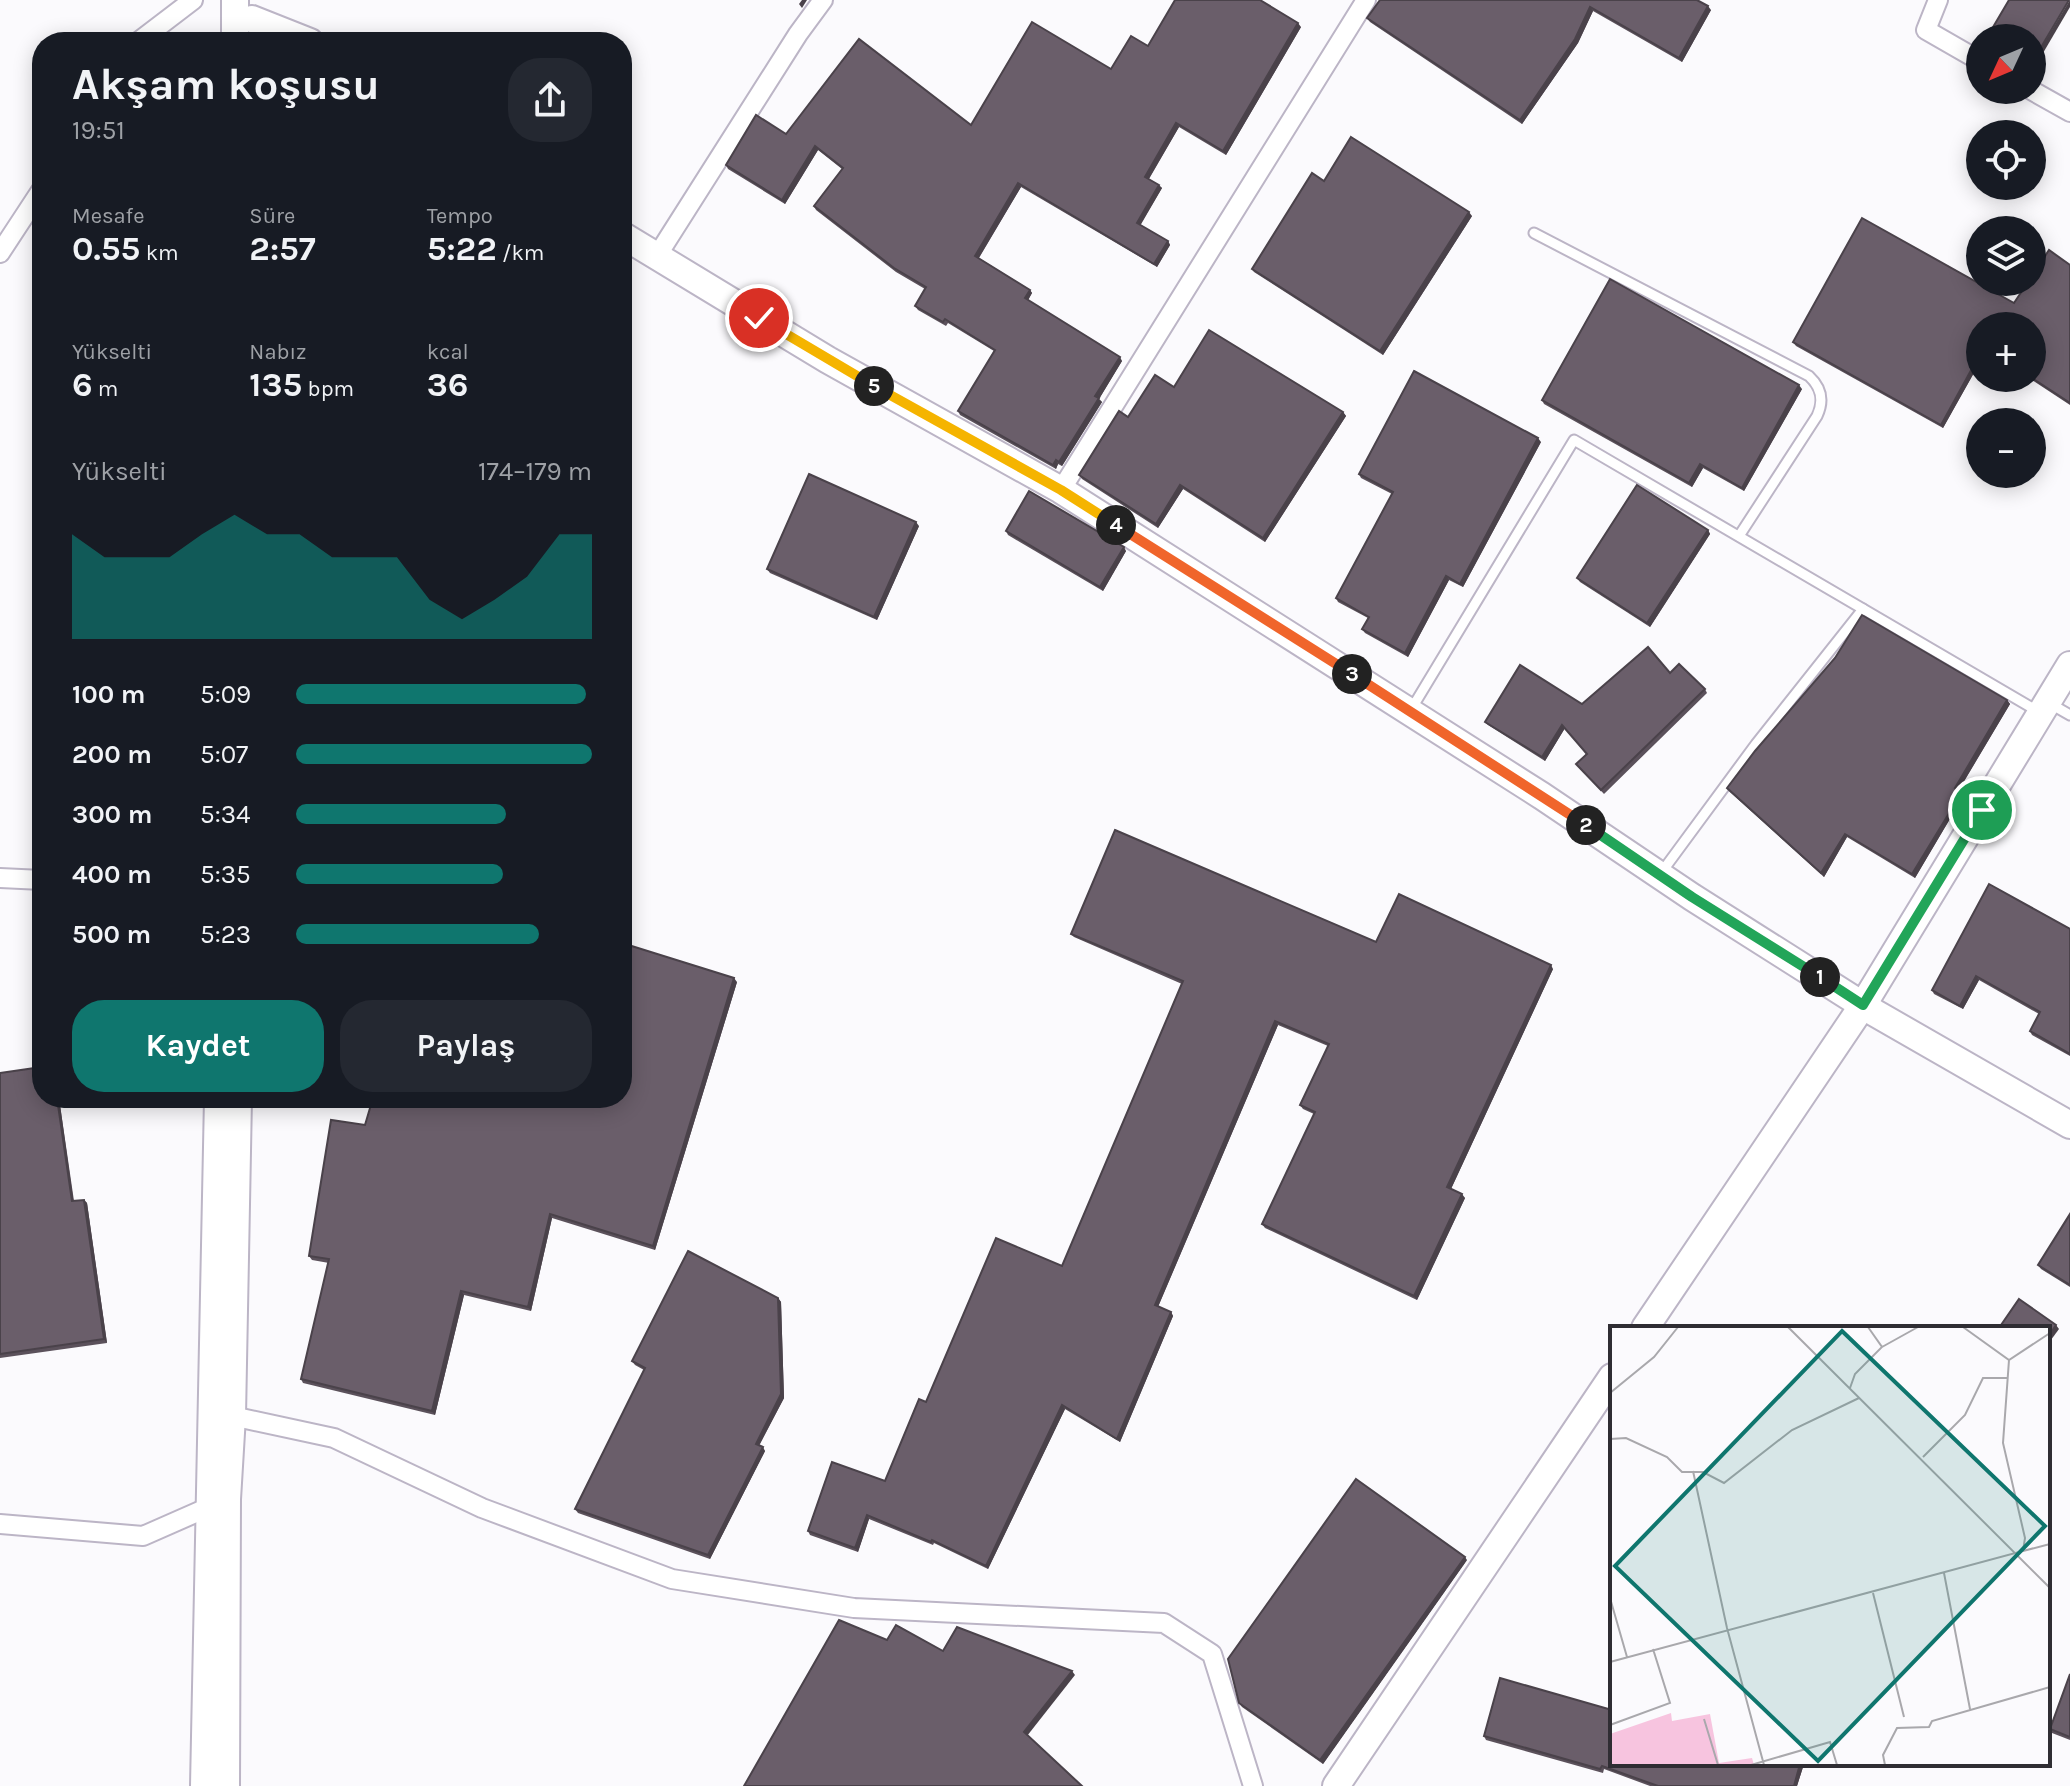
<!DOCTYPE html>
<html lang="tr">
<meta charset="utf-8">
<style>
body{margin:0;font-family:Karla,sans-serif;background:#242831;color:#f1f3f6;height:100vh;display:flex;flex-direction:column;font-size:30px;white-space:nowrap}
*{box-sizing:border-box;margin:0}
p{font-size:26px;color:#9ea1a6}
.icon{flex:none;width:44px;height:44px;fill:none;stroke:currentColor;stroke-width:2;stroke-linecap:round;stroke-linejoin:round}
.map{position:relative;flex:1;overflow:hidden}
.side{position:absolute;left:32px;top:32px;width:600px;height:1076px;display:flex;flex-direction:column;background:#171b24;border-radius:32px;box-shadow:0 4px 20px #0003}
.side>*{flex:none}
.needle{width:52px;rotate:226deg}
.tools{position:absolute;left:1966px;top:24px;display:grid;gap:16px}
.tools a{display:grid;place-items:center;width:80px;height:80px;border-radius:50%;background:#171b24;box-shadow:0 4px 20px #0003;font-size:40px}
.pin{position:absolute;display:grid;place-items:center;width:68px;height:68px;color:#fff;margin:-34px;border:4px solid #fff;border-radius:50%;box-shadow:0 2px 8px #0007}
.km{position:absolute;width:40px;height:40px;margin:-20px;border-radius:50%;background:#222;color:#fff;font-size:22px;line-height:40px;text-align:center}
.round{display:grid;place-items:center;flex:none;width:84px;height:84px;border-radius:32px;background:#242831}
.head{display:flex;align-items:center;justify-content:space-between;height:136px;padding:0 40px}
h1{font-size:44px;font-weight:700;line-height:60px}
.metrics{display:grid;grid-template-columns:repeat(3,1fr);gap:12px;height:136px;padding:8px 40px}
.metrics div{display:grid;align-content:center}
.metrics b{font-size:34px;font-weight:700}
.metrics small{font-size:22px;font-weight:400}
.metrics p{font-size:22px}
.chart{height:224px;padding:16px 40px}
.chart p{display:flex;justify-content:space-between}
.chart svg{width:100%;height:144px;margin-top:8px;fill:#0f766e;opacity:.7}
.cta{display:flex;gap:16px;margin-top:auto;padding:16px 40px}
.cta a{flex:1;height:92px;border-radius:32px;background:#0f766e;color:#fff;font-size:32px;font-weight:700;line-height:92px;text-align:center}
.cta a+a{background:#242831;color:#f1f3f6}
ul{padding:0 40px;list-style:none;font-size:26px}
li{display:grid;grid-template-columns:128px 96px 1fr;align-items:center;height:60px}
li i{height:20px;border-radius:10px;background:#0f766e}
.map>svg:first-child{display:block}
</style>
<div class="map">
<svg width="2070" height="1786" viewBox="0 0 2070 1786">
<rect width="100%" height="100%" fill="#fbfafd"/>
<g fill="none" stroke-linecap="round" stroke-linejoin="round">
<defs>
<g id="lane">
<path d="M 1534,233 L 1809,376 C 1822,388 1824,401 1817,416 L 1739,536"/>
<polyline points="2049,703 2070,715"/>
<polyline points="1412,708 1574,440 2039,712"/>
<polyline points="1661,873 1756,744 1863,609"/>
</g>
<g id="street">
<polyline points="1938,0 1926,30 1980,61"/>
<polyline points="138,42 193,0"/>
<polyline points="2031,90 2070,112"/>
<polyline points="0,253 42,189"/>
<polyline points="657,256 798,34 823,0"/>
<polyline points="1061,490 1366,0"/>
<polyline points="0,878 42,880"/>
<polyline points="232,1416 334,1438 482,1508 672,1579 854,1608 1164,1623 1212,1654 1253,1786"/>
<polyline points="0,1524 143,1536 218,1503"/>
</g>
<g id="secondary">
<polyline points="252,19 310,42"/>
<polyline points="235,42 235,0"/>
<polyline points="622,235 828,360 1061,490 1542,796 1692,897 1875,1013 2070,1125"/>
<polyline points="1645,1328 1863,1005 2070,665"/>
<polyline points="204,1786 218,1098"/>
<polyline points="226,1786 227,1499 232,1416 238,1098"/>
<polyline points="1336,1786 1612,1377"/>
</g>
</defs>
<!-- lane casing -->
<use href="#lane" stroke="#bcb5c6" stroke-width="13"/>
<!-- street casing -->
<use href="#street" stroke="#bcb5c6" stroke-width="22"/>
<!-- secondary casing -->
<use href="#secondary" stroke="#bcb5c6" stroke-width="30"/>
<!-- lane -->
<use href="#lane" stroke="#fff" stroke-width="9"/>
<!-- street -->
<use href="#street" stroke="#fff" stroke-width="18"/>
<!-- secondary -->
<use href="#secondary" stroke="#fff" stroke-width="26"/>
</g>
<!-- wall -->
<g fill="#5b515b">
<polygon points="1380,0 1711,10 1682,62 1593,11 1578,43 1522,124 1370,22 1367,18"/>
<polygon points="1301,27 1226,155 1179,127 1149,179 1162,188 1140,225 1168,241 1170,245 1157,267 1021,187 979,258 1030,290 1032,293 1028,300 1122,361 1099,399 1102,402 1062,466 1058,464 1056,469 960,415 958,411 994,351 948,323 946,326 918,310 915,306 925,289 896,272 816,210 814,206 842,169 818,150 785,204 728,169 726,165 786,134 971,125 1111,69 1148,46"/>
<polygon points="1324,181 1472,216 1383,355 1254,272 1252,269"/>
<polygon points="2070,265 2070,405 2029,378 2032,378 1980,326 1980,362 1943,428 1796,346 1793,342 2014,303"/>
<polygon points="1174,387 1343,412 1346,416 1265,542 1183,489 1158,528 1082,479 1079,475 1128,417"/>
<polygon points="1802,389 1744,491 1703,468 1692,487 1544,404 1542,400"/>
<polygon points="1541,442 1463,587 1449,580 1408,657 1365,633 1362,629 1368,618 1338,602 1336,598 1392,494 1361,478 1359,474"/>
<polygon points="919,526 877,620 770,573 767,569"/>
<polygon points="1708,530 1710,534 1650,627 1580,582 1577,578"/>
<polygon points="1006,531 1126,551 1103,591 1008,535"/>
<polygon points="1670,673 1705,689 1707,693 1604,794 1576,764 1586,754 1565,728 1545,761 1488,725 1485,722 1582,704"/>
<polygon points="2007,700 2010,704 1959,790 1964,795 1915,878 1847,837 1824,877 1730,792 1727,788"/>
<polygon points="2070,929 2070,1056 2032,1035 2030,1031 2039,1014 1979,980 1963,1009 1934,994 1932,990"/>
<polygon points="1071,934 1376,942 1553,969 1451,1189 1465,1198 1417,1300 1265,1228 1262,1224 1314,1114 1303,1109 1300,1105 1328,1046 1278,1025 1158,1307 1171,1312 1173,1316 1120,1442 1065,1409 988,1569 934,1543 933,1545 869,1519 858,1552 810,1535 808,1531 885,1481 926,1402 1062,1266 1182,984 1074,937"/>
<polygon points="737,982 655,1250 552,1218 531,1311 464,1295 435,1415 303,1383 301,1379 329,1263 312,1260 309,1256 365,1125"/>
<polygon points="0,1073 42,1098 59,1098 74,1201 84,1200 87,1203 107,1343 0,1358"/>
<polygon points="2070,1214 2070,1287 2041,1269 2038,1265"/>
<polygon points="778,1298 781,1302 784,1398 759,1446 765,1451 710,1559 578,1513 575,1509 644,1370 635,1365 632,1361"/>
<polygon points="1467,1560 1323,1764 1242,1707 1239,1703"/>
<polygon points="2070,1674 2070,1740 2052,1733 2050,1729"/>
<polygon points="1484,1736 1612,1764 1801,1764 1803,1767 1797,1786 1650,1786 1604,1769 1603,1773 1486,1740"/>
</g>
<!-- shaded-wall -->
<g fill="#4a424a">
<polygon points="802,0 807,0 802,8 799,4"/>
<polygon points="2070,0 2070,7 2036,65 2033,61"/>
<polygon points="1708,6 1711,10 1682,62 1679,58"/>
<polygon points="1590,7 1593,11 1578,43 1522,124 1520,120"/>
<polygon points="1298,23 1301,27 1226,155 1223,151"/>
<polygon points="1176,123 1179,127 1148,180 1145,177"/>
<polygon points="815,146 818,150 785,204 782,200"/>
<polygon points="1018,183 1021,187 978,259 975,256"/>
<polygon points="1159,185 1162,188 1140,226 1137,223"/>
<polygon points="1469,212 1472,216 1383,355 1380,351"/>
<polygon points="1168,241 1170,245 1157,267 1154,264"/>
<polygon points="1030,290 1032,293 1027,302 1025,298"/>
<polygon points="1980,354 1980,362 1943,428 1941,425"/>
<polygon points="1120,357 1122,361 1099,399 1102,402 1062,466 1059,462 1095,396"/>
<polygon points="1799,385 1802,389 1744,491 1742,488"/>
<polygon points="1343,412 1346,416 1265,542 1263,538"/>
<polygon points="1538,438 1541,442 1463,587 1460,584"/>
<polygon points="1056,460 1058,464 1056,469 1053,465"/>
<polygon points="1700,464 1703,468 1692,487 1689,483"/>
<polygon points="1180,485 1183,489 1158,528 1156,524"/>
<polygon points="916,522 919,526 877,620 874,617"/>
<polygon points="1708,530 1710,534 1650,627 1647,623"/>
<polygon points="1124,547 1126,551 1103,591 1100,587"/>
<polygon points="1446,576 1449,580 1408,657 1405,653"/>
<polygon points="2007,700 2010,704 1958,791 1955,788"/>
<polygon points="1562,725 1565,728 1545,761 1542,757"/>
<polygon points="1962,792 1964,795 1915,878 1912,874"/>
<polygon points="1845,834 1847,837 1824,877 1821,873"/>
<polygon points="1551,965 1553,969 1450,1191 1447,1187"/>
<polygon points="1976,976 1979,980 1963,1009 1960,1006"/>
<polygon points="734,978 737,982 655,1250 653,1246"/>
<polygon points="1275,1021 1278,1025 1157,1309 1155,1305"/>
<polygon points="57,1098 59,1098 74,1205 72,1201"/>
<polygon points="1462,1194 1465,1198 1417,1300 1414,1296"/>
<polygon points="84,1200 87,1203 107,1343 104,1339"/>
<polygon points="550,1214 552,1218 531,1311 528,1307"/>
<polygon points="461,1291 464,1295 435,1415 432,1411"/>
<polygon points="778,1298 781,1302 784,1398 758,1447 756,1444"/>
<polygon points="1171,1312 1173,1316 1120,1442 1117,1439"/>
<polygon points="2056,1325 2059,1329 2048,1344 2048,1337"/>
<polygon points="1062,1405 1065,1409 988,1569 986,1566"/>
<polygon points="763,1447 765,1451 710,1559 708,1555"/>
<polygon points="867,1515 869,1519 858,1552 855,1548"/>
<polygon points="1465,1557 1467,1560 1323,1764 1320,1760"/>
<polygon points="1072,1671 1075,1675 1027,1736 1024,1732"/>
<polygon points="1800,1764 1803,1767 1797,1786 1794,1786"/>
</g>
<!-- building -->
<g fill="#6a5e6a" stroke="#4a424a" stroke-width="2">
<polygon points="1175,0 1260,0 1298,23 1223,151 1176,123 1145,177 1159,185 1137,223 1168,241 1154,264 1018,183 975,256 1030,290 1025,298 1120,357 1095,396 1099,398 1059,462 1056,460 1053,465 958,411 995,350 945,319 943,322 915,306 926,287 894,268 814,206 843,168 815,146 782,200 726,165 756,115 786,134 859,39 971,125 1032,22 1111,69 1131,36 1148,46"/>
<polygon points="1380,0 1697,0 1708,6 1679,58 1590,7 1575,39 1520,120 1367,18"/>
<polygon points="2009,0 2069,0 2033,61 2032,38 1995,38 1989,34"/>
<polygon points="1351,137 1469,212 1380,351 1252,269 1312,173 1324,181"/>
<polygon points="1862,218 2014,303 2028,282 2032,282 2032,276 2049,250 2070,265 2070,403 2032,378 2032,326 1980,326 1980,354 1941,425 1793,342"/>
<polygon points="1610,279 1799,385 1742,488 1700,464 1689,483 1542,400"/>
<polygon points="1209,330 1343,412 1263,538 1180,485 1156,524 1079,475 1119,411 1128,417 1155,375 1174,387"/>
<polygon points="1414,371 1538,438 1460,584 1446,576 1405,653 1362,629 1369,617 1336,598 1393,492 1359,474"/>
<polygon points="809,474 916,522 874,617 767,569"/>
<polygon points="1637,485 1708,530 1647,623 1577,578"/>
<polygon points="1029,491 1124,547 1100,587 1006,531"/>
<polygon points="1862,615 2007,700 1955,788 1962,792 1912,874 1845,834 1821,873 1727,788 1755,751 1835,658"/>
<polygon points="1648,647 1670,673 1679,664 1705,689 1601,790 1576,764 1587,754 1562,725 1542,757 1485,722 1520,665 1582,704"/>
<polygon points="1115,830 1376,942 1399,894 1551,965 1447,1187 1462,1194 1414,1296 1262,1224 1315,1112 1300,1105 1329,1044 1275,1021 1155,1305 1171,1312 1117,1439 1062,1405 986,1566 932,1540 931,1542 867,1515 855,1548 808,1531 832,1462 885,1481 919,1399 926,1402 996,1238 1062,1266 1183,981 1071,934"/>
<polygon points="1989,884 2070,929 2070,1054 2030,1031 2040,1012 1976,976 1960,1006 1932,990"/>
<polygon points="622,943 734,978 653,1246 550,1214 528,1307 461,1291 432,1411 301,1379 329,1259 309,1256 331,1120 365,1125 373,1098 622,1098"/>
<polygon points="42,1067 42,1098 57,1098 72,1201 84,1200 104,1339 0,1354 0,1073"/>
<polygon points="2070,1214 2070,1285 2038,1265"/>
<polygon points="688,1251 778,1298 781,1394 756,1444 763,1447 708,1555 575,1509 645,1368 632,1361"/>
<polygon points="2019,1299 2056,1325 2048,1337 2048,1328 1999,1328"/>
<polygon points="1356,1479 1465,1557 1320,1760 1239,1703 1228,1659"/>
<polygon points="839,1620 887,1640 896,1625 943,1651 957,1627 1072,1671 1024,1732 1082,1786 744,1786"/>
<polygon points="2070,1674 2070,1737 2050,1729"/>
<polygon points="1500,1678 1612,1710 1612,1764 1800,1764 1794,1786 1658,1786 1602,1766 1600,1769 1484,1736"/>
</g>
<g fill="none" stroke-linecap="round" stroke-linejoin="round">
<defs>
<polyline id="split-1" points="1820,977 1863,1005 1982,810"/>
<polyline id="split-2" points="1586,825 1692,897 1820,977"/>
<polyline id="split-3" points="1352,674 1586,825"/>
<polyline id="split-4" points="1116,525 1352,674"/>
<polyline id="split-5" points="874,386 1061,490 1116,525"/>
<polyline id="split-6" points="759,318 874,386"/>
</defs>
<!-- split-1 casing -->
<use href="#split-1" stroke="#fff" stroke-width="16"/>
<!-- split-2 casing -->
<use href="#split-2" stroke="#fff" stroke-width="16"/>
<!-- split-3 casing -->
<use href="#split-3" stroke="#fff" stroke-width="16"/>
<!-- split-4 casing -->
<use href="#split-4" stroke="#fff" stroke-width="16"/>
<!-- split-5 casing -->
<use href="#split-5" stroke="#fff" stroke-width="16"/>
<!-- split-6 casing -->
<use href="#split-6" stroke="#fff" stroke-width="16"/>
<!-- split-1 -->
<use href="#split-1" stroke="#22a559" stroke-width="10"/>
<!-- split-2 -->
<use href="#split-2" stroke="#22a559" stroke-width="10"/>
<!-- split-3 -->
<use href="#split-3" stroke="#f0652b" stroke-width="10"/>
<!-- split-4 -->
<use href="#split-4" stroke="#f0652b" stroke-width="10"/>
<!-- split-5 -->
<use href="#split-5" stroke="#f5b400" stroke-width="10"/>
<!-- split-6 -->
<use href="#split-6" stroke="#f5b400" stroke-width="10"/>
</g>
<!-- overview -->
<g transform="translate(1610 1326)">
<rect width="440" height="440" fill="#fbfafd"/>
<path d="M 61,387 L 62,395 L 100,388 L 109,437 L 142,432 L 144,439 L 0,439 L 0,408 Z" fill="#f7c4df"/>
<path fill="none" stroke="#a9a8ac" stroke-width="2" d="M 178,1 L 440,262M 353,1 L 399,34 L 440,7M 272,21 L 308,1M 240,62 L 245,48 L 272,21 L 258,1M 0,67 L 44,31 L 68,1M 0,113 L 16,112 L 57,131 L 72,146 L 93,146 L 114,157 L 182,104 L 249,72M 313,131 L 355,89 L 373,52 L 398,52M 83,145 L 117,302 L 154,439M 413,225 L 440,218M 334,247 L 360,383M 263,267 L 294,391M 0,272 L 17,331M 0,336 L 413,225 L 415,212 L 393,117 L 399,34M 94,393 L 108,439M 0,399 L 60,377 L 43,323M 141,439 L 220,416 L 227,439M 275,439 L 273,429 L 287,402 L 319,401 L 322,395 L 440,361"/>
<path fill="#0f766e" fill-opacity="0.15" stroke="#0f766e" stroke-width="4" d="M 232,5 L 435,200 L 208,435 L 5,240 Z"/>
<rect width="440" height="440" fill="none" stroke="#2f2d33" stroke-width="4"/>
</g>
</svg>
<div class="tools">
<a><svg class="needle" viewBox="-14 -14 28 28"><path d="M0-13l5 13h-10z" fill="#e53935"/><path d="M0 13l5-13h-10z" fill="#9ea1a6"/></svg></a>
<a><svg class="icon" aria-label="locate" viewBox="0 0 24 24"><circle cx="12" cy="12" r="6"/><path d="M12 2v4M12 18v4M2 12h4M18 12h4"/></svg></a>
<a><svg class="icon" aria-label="layers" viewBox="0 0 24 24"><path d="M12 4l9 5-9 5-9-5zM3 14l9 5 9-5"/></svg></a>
<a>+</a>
<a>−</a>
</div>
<div class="pin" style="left:1982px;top:810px;background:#1e9e55"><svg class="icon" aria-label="arrive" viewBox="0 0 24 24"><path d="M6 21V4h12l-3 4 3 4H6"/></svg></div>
<div class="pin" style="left:759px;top:318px;background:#d93025"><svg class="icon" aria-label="check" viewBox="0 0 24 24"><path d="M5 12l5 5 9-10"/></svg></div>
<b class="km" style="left:1820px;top:977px">1</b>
<b class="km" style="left:1586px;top:825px">2</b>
<b class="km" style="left:1352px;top:674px">3</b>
<b class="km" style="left:1116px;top:525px">4</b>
<b class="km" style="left:874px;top:386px">5</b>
<section class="side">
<div class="head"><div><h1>Akşam koşusu</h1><p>19:51</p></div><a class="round"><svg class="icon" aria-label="share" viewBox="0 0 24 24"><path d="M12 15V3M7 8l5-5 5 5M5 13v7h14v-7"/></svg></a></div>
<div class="metrics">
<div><p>Mesafe</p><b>0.55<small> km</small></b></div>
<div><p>Süre</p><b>2:57</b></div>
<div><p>Tempo</p><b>5:22<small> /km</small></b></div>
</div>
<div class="metrics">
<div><p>Yükselti</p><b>6<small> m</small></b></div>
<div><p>Nabız</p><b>135<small> bpm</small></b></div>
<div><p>kcal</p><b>36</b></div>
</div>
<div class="chart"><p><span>Yükselti</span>174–179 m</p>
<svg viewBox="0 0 160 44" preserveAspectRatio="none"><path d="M0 44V12L10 19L20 19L30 19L40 12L50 6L60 12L70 12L80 19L90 19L100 19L110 32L120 38L130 32L140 25L150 12L160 12V44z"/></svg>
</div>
<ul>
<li><b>100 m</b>5:09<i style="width:98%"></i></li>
<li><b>200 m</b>5:07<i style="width:100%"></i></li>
<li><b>300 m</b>5:34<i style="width:71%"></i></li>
<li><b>400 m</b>5:35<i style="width:70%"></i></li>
<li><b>500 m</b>5:23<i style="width:82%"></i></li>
</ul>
<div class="cta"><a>Kaydet</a><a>Paylaş</a></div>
</section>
</div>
